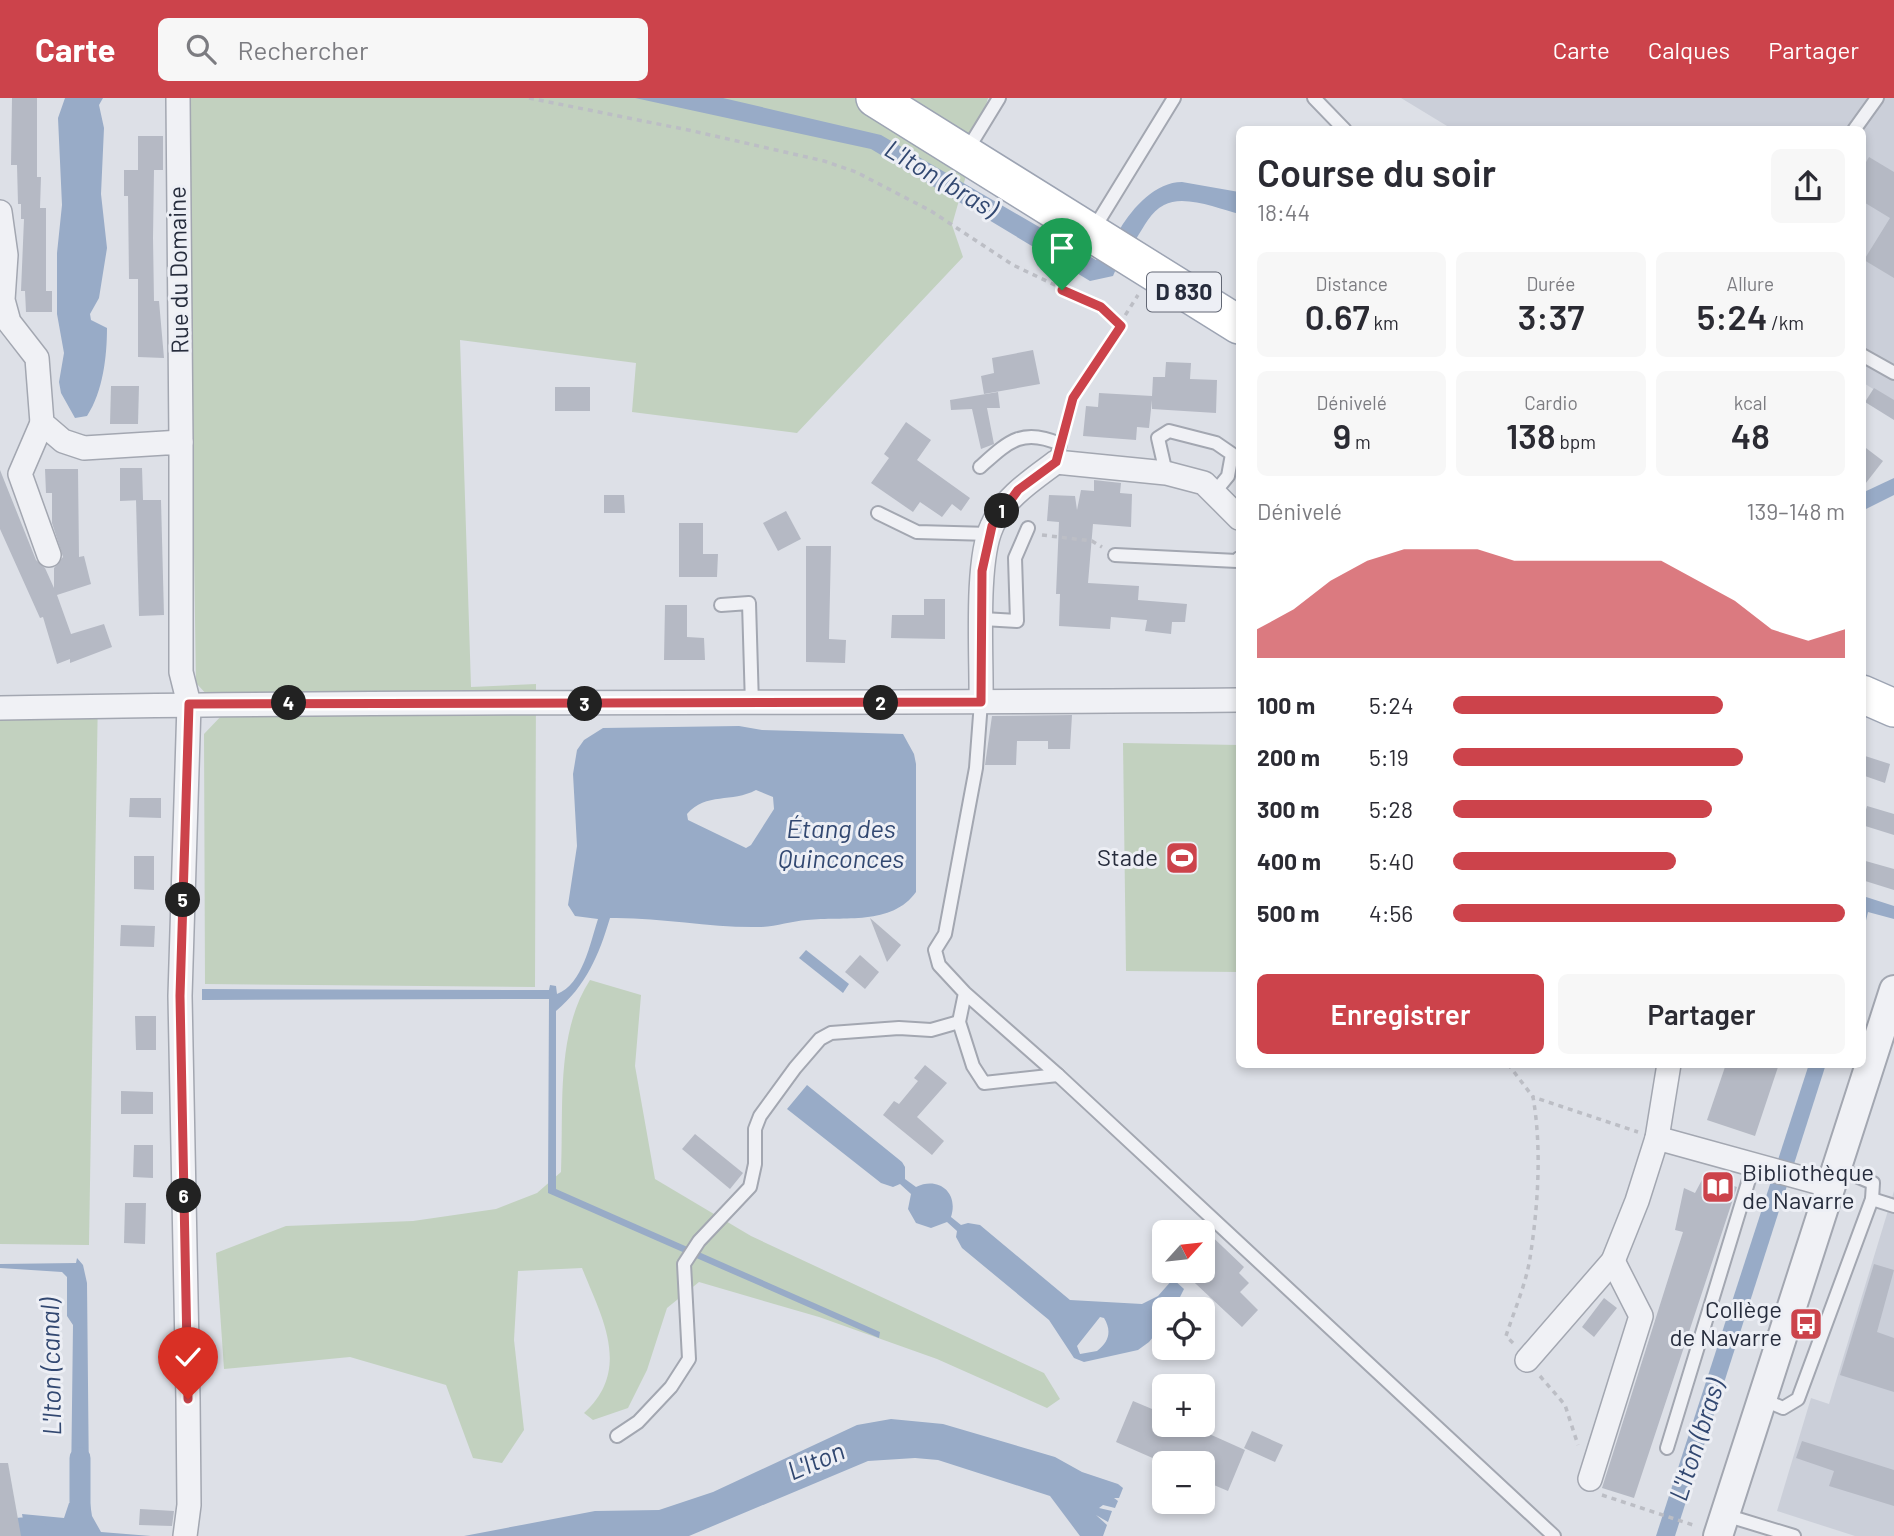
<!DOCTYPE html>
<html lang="fr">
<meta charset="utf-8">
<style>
body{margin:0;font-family:Barlow,sans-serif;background:#f7f7f7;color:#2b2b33;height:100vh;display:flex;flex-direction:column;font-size:26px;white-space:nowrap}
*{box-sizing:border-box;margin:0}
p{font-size:23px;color:#7c7c81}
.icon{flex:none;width:38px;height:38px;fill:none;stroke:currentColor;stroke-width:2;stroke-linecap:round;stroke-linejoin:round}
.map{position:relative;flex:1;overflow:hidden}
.sheet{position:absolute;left:1236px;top:28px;width:630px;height:942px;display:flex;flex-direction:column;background:#fff;border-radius:10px;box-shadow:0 4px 10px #0003}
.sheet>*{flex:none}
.needle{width:46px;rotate:63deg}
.controls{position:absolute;left:1152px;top:1122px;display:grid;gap:14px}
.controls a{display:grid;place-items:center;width:63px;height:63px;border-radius:10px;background:#fff;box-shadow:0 4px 10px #0003;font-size:35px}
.pin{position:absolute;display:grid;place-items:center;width:60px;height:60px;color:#fff;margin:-72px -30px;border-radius:50% 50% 50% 0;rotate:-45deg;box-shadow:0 0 7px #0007}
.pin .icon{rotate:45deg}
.km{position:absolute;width:35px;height:35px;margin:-18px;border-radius:50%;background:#222;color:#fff;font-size:19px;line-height:35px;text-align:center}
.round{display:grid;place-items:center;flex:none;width:74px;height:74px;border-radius:10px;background:#f7f7f7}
.overview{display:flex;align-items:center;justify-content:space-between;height:119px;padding:0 21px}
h1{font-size:38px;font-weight:600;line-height:52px}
.metrics{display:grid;grid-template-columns:repeat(3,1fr);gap:10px;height:119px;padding:7px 21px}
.metrics div{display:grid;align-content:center;border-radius:10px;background:#f7f7f7;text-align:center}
.metrics b{font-size:35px;font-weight:600}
.metrics small{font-size:19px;font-weight:400}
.metrics p{font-size:19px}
.chart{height:196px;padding:14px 21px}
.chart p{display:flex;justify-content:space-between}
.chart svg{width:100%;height:126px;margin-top:7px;fill:#cc434b;opacity:.7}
.primary-button{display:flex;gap:14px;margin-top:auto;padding:14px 21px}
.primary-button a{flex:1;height:80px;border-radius:10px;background:#cc434b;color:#fff;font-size:28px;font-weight:600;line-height:80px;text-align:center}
.primary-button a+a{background:#f7f7f7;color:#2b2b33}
ul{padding:0 21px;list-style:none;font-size:23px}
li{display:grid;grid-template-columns:112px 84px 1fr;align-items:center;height:52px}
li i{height:18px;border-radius:9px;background:#cc434b}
header{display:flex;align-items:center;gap:42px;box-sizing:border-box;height:98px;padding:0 35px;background:#cc434b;color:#fff}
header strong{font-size:33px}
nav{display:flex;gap:38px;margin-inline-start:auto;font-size:24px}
.search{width:490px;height:63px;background:#f7f7f7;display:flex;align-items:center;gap:18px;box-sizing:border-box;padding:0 24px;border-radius:10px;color:#7c7c81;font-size:26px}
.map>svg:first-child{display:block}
</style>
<header>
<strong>Carte</strong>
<div class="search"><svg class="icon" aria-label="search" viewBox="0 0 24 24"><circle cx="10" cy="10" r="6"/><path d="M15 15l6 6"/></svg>Rechercher</div>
<nav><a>Carte</a><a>Calques</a><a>Partager</a></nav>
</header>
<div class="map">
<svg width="1894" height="1438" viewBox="0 0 1894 1438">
<rect width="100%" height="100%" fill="#dde0e7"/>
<!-- built -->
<g fill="#cbcfd9">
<polygon points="1401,0 1894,0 1894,304 1862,284 1862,32 1452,31"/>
<polygon points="1894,1093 1894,1438 1855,1438 1777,1413 1811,1300 1829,1306"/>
</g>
<!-- green -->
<g fill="#c2d1bf">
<polygon points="187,0 988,0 952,127 963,159 797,335 632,314 636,265 460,242 471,589 536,586 535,889 205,886 204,636 224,615 196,585"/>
<polygon points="98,596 89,1147 0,1146 0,600"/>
<polygon points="1123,645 1239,647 1239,874 1126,873"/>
<path d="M 590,882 L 641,897 L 635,968 L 655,1081 L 751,1138 L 1044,1275 L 1060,1301 L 1047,1310 L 937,1261 L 819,1219 L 699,1184 L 667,1210 L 647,1272 L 628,1310 L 593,1322 L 584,1315 C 632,1271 602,1220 582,1170 L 518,1173 L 514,1242 L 524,1332 L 502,1365 L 473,1360 L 446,1287 L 350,1259 L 224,1271 L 216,1155 L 286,1128 L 413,1123 L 496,1111 L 537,1095 L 561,1074 C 564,1012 555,936 590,882 Z"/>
</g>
<!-- water -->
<g fill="#98abc7" fill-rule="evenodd">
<path d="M 65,0 L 103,0 L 99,7 L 104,30 L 101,96 L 107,150 L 99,200 L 90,216 L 91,222 L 107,230 C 107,258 103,294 87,318 L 75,320 L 61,295 L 59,284 L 64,255 L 57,216 L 57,155 L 62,107 L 58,20 Z"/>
<polygon points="635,0 723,0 881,37 1096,162 1103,154 1119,164 1113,178 1090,183 871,51"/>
<path d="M 1182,84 L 1239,94 L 1239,116 C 1219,111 1184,96 1164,107 C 1151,113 1144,129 1136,141 L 1120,131 C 1133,109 1156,84 1182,84 Z"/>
<polygon points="1894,380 1894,397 1862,413 1862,395"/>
<path d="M 739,628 L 762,632 L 903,636 L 914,656 L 916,666 L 916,794 C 892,828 843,818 807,822 C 791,823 775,829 759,829 C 710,830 660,819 610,820 C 599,857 586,888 556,913 L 556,1091 L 880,1234 L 879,1240 L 548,1095 L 549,901 L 202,902 L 202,891 L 549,892 L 550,887 L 556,888 L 557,896 C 583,886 590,845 598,821 L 575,818 L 568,807 L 577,748 L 573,676 L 577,652 L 584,642 L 603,630 ZM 756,692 L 773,699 L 774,711 L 751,747 L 746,750 L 688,722 L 687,716 C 706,694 732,705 756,692 Z"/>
<polygon points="1863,798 1894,808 1894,821 1868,814 1862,840"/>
<polygon points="806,852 849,886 843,895 799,860"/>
<polygon points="1809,966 1826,966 1675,1438 1656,1438"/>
<path d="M 807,987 L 902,1064 L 905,1069 L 905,1081 L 916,1089 C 938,1078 959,1094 951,1119 L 961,1127 L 968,1125 L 980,1127 L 1070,1202 L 1142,1206 L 1158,1198 L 1173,1181 L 1184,1191 L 1174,1211 L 1164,1211 L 1164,1226 L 1149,1244 L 1138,1252 L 1084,1264 L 1074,1260 L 1049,1222 L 962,1150 L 956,1139 L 957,1133 L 947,1124 L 931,1130 L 916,1125 L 908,1111 L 911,1096 L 900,1086 L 893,1089 L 881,1085 L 787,1011 ZM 1100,1219 L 1104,1220 C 1112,1233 1109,1244 1097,1253 L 1080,1256 L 1077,1248 Z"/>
<polygon points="77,1160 83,1167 87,1185 89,1388 71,1388 73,1227 67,1218 67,1179 62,1174 0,1170 0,1166 76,1165"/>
<polygon points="891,1321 943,1326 1055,1359 1082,1374 1118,1386 1123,1390 1119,1400 1114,1400 1118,1403 1115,1410 1103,1407 1099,1410 1112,1413 1108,1424 1096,1417 1107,1427 1103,1438 1080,1438 1050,1398 938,1362 915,1360 868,1363 689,1438 464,1438 595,1413 659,1412 713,1394 857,1327"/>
<polygon points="69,1405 90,1405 92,1418 101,1434 151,1438 26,1438 22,1416 64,1420"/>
</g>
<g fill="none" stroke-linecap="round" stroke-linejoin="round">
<!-- canal -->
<polyline stroke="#98abc7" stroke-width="21" points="80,1438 80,1360"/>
<!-- river -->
<polyline stroke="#98abc7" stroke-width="35" points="21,1437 32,1438"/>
</g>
<!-- building -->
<g fill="#b5b9c4">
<polygon points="12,0 37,0 37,79 41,79 40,110 46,110 46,193 52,193 52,214 26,214 25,193 21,193 24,121 21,121 21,106 18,106 17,67 11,67"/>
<polygon points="138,38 163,38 163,72 154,72 153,140 154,203 159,203 164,260 138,259 138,181 129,181 128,98 124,98 124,72 138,72"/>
<polygon points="1869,59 1894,74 1894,180 1864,162 1890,120 1862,103 1862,71"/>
<polygon points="1033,252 1040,286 984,296 981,278 994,275 992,260"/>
<polygon points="1166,264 1191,265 1190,281 1217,282 1216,315 1152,311 1152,302 1149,330 1137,329 1136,342 1083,338 1086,308 1098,309 1099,295 1152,298 1153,279 1165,279"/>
<polygon points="111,288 139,288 138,326 110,326"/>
<rect x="555" y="289" width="35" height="24"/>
<polygon points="1874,290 1894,302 1894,322 1865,304"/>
<polygon points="998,294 1000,310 987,310 994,346 981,351 972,311 951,312 950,302"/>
<polygon points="906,324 931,342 917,362 970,400 961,413 952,406 942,419 920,404 913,414 871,385 889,360 884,356"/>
<polygon points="1862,347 1883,363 1862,390"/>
<polygon points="120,370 142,370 143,402 120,403"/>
<polygon points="45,371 78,371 79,459 84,458 91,486 57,497 71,536 104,526 112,549 70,565 70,561 57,566 43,519 40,520 0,431 0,372 36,462 45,470 54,490 54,470 63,459 52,425 52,395 46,395"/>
<polygon points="1094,382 1121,385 1120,395 1132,396 1131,429 1093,426 1088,485 1139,488 1138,502 1187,506 1185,524 1172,524 1171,536 1145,533 1147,522 1111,519 1110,531 1059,528 1060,496 1056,496 1059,424 1047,423 1049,397 1075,398 1077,412 1081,392 1094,393"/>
<polygon points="604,397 624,397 625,415 604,415"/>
<polygon points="136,402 161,402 164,517 139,518"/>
<polygon points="786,413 801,441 778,453 763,425"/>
<polygon points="679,425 703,425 703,456 718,456 717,479 679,479"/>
<polygon points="806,448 831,448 829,541 846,542 845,565 806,564"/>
<polygon points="924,501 945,501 945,541 891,540 892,517 924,517"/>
<polygon points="665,507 687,507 687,539 704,540 705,562 664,562"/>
<polygon points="1072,617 1070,651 1048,651 1048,643 1017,643 1016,667 985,667 992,618"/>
<polygon points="1862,657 1890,666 1885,685 1862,677"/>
<polygon points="130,700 161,700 161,720 129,719"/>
<polygon points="1867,708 1894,716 1894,737 1862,727"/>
<polygon points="134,758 154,758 154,792 134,791"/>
<polygon points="1862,762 1894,771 1894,792 1862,782"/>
<polygon points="870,820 901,847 887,864"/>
<polygon points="121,827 155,828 154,849 120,848"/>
<polygon points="860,857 879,874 865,891 845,874"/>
<polygon points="135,918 156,918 156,952 136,952"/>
<polygon points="1726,966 1779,966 1755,1038 1707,1022"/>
<polygon points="925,967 947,985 917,1019 944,1043 932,1057 883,1017 894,1003 899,1006 918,983 914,980"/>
<polygon points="121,993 153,994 153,1016 121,1016"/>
<polygon points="695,1036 743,1075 730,1091 682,1051"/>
<polygon points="134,1047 153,1047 153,1080 133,1079"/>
<polygon points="1704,1078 1737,1089 1634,1400 1602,1390 1683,1134 1675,1132 1684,1090 1695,1095"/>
<polygon points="125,1105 146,1105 145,1146 124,1145"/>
<polygon points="1202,1129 1244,1169 1239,1175 1249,1185 1240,1194 1258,1212 1242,1229 1181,1172 1202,1172"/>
<polygon points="1874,1166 1894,1172 1877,1234 1894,1240 1894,1294 1840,1277"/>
<polygon points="1604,1200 1617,1210 1594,1239 1582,1229"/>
<polygon points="1133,1303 1164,1316 1164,1326 1187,1326 1245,1352 1228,1393 1202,1382 1202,1365 1164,1365 1116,1344"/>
<polygon points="1252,1333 1283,1347 1275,1364 1244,1350"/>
<polygon points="1802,1343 1894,1372 1894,1408 1829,1388 1834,1373 1796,1360"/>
<polygon points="0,1365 8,1365 21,1438 0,1438"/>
<polygon points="140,1411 174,1413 172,1428 139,1427"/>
</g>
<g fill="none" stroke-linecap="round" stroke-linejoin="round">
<defs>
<g id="service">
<polyline points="1314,0 1345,32"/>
<polyline points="1854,32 1877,0"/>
<polyline points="966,54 999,0"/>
<polyline points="1093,132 1174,0"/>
<polyline points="1862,257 1894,275"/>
<path d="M 980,369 C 1008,344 1022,329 1060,346 L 1056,364"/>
<polyline points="1166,375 1158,340 1169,333 1216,345 1232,356 1228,378 1214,395"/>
<polyline points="878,415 917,434 990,436"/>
<polyline points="1115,457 1237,463 1239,460"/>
<polyline points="721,507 749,505 752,607"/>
<polyline points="983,521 1017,523 1015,460 1028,430"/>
<polyline points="965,895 959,924 973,968 984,985 1058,977 965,895 939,867 935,852 945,836 976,670 981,604"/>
<polyline points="1058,977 1554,1438"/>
<polyline points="1872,1101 1894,1108"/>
<polyline points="1762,1301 1783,1310 1798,1301 1872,1101 1873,1085 1837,1070"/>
<polyline points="617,1338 638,1324 671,1289 689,1261 684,1166 699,1143 750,1089 755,1066 755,1031 760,1018 795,970 820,941 831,935 899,930 931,932 959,924"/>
<polyline points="1667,1350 1754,1065"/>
<polyline points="1725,1417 1794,1438"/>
</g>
<g id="minor">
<polyline points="178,0 181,344"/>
<polyline points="0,114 6,157 3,202 9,224 37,260 42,325 63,343 84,350 181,344 181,574 189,606 180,898 188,1301 189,1407 185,1438"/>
<polyline points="42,325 20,376 49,457"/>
<path d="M 981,604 C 982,561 975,464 992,428 C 1004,400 1032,382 1056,364 L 1166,375 L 1204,385 L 1239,420"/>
<path d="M 0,610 C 413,602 826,606 1239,602"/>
<polyline points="1657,1040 1831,1088"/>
<polyline points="1527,1262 1613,1163 1637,1103 1657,1040 1669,966"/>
<polyline points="1590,1381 1641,1218 1613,1163"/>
</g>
<polyline id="tertiary" points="1718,1438 1894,892"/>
<g id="primary">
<polyline points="875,0 1239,227"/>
<polyline points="1862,596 1894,610"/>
</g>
</defs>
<!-- service casing -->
<use href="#service" stroke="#a3a7b1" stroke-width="16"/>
<!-- minor casing -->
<use href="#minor" stroke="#a3a7b1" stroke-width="26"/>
<!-- tertiary casing -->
<use href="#tertiary" stroke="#a3a7b1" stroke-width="32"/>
<!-- primary casing -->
<use href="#primary" stroke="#9da4b3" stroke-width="40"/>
<!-- path -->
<g stroke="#bcbec5" stroke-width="3.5" stroke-dasharray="5 5" stroke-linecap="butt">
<polyline points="529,0 693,33 824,63 856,74 931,113 1013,167 1101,209 1121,228"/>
<polyline points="1065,331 1073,300 1138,197"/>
<polyline points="1042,437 1092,443 1102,449"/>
<polyline points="1508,966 1533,999"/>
<path d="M 1513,1245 L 1506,1238 C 1514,1213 1526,1186 1530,1160 C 1538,1109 1542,1050 1533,999 L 1638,1034"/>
<polyline points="1540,1278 1565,1307 1578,1347"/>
<polyline points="1602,1397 1693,1427"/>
</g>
<!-- service -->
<use href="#service" stroke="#f0f1f5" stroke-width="12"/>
<!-- minor -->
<use href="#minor" stroke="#f0f1f5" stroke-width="23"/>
<!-- tertiary -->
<use href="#tertiary" stroke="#f0f1f5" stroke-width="28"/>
<!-- primary -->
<use href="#primary" stroke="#fff" stroke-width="37"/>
</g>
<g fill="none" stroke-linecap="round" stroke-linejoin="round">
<defs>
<polyline id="route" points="188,1301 180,898 189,606 981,604 982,473 992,428 1018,392 1056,364 1073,300 1121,228 1101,209 1062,192"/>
</defs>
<!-- route casing -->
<use href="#route" stroke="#fff" stroke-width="14"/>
<!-- route -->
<use href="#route" stroke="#cc434b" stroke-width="9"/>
</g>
<!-- icons -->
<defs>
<symbol id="stadium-square" viewBox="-11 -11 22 22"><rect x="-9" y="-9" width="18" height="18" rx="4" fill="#cc434b" stroke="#edeff5"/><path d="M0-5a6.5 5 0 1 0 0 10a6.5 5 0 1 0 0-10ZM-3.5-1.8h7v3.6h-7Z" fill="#fff"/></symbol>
<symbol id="library-square" viewBox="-11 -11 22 22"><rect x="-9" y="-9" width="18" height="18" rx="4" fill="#cc434b" stroke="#edeff5"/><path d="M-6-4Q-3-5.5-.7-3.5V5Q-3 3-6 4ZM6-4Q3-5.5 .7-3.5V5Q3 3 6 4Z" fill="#fff"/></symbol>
<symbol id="bus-square" viewBox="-11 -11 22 22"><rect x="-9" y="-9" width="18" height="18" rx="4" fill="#cc434b" stroke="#edeff5"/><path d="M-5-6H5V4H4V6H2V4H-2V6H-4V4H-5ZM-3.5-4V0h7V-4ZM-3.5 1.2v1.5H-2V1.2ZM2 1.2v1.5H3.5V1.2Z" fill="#fff"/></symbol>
</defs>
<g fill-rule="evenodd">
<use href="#stadium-square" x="1163" y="741" width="38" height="38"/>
<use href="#library-square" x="1699" y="1070" width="38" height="38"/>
<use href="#bus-square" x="1787" y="1207" width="38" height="38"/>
</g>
<g text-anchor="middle" stroke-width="6" stroke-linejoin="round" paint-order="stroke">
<!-- shield labels -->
<rect fill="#edeff5" stroke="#626774" stroke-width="2" x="1147" y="174.5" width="74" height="39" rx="5"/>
<g font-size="23" font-weight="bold" fill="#272d3d">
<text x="1184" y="202">D 830</text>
</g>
<!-- street labels -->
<g font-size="24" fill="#272d3d" stroke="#edeff5">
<text transform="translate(179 172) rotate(-91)" y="8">Rue du Domaine</text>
</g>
<!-- poi labels -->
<g font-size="24" fill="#272d3d" stroke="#edeff5" text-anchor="end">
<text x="1158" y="768">Stade</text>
<text x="1742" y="1083" text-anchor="start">Bibliothèque<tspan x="1742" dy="28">de Navarre</tspan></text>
<text x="1782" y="1220">Collège<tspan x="1782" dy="28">de Navarre</tspan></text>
</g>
<!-- water labels -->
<g font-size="26" font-style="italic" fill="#324871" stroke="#edeff5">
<text transform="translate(941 81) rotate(31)" y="9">L'Iton (bras)</text>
<text x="841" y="740">Étang des<tspan x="841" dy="30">Quinconces</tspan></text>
<text transform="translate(51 1269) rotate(-91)" y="9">L'Iton (canal)</text>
<text transform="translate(1697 1342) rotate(-72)" y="9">L'Iton (bras)</text>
<text transform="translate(816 1363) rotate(-23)" y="9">L'Iton</text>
</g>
</g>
</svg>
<div class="controls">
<a><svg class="needle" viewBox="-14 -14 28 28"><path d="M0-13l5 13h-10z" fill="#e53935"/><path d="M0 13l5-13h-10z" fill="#7c7c81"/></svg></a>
<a><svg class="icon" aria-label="locate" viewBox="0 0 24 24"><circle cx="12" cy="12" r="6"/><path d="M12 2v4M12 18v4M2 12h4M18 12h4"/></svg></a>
<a>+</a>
<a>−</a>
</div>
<div class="pin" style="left:1062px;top:192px;background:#1e9e55"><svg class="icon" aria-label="arrive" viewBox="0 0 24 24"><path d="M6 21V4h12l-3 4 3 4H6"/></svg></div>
<div class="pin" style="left:188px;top:1301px;background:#d93025"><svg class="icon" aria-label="check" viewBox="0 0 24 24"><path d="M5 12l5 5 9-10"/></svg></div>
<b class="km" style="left:1002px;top:413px">1</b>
<b class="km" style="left:881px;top:605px">2</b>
<b class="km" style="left:585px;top:606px">3</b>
<b class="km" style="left:289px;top:605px">4</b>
<b class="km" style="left:183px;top:802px">5</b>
<b class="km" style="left:184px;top:1098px">6</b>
<section class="sheet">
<div class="overview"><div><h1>Course du soir</h1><p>18:44</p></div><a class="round"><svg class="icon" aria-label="share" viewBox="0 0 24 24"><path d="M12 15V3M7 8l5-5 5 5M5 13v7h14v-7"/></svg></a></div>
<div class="metrics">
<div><p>Distance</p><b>0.67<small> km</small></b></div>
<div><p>Durée</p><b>3:37</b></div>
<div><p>Allure</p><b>5:24<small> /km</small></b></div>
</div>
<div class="metrics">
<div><p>Dénivelé</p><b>9<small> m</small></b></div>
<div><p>Cardio</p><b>138<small> bpm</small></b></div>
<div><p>kcal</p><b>48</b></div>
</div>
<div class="chart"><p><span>Dénivelé</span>139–148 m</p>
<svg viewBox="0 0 160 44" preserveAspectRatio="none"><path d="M0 44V34L10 27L20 17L30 10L40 6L50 6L60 6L70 10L80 10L90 10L100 10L110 10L120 17L130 24L140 34L150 38L160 34V44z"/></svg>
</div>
<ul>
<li><b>100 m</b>5:24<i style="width:69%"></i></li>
<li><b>200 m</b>5:19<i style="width:74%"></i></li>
<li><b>300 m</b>5:28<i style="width:66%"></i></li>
<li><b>400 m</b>5:40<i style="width:57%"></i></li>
<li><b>500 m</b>4:56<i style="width:100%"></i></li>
</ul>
<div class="primary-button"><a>Enregistrer</a><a>Partager</a></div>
</section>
</div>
